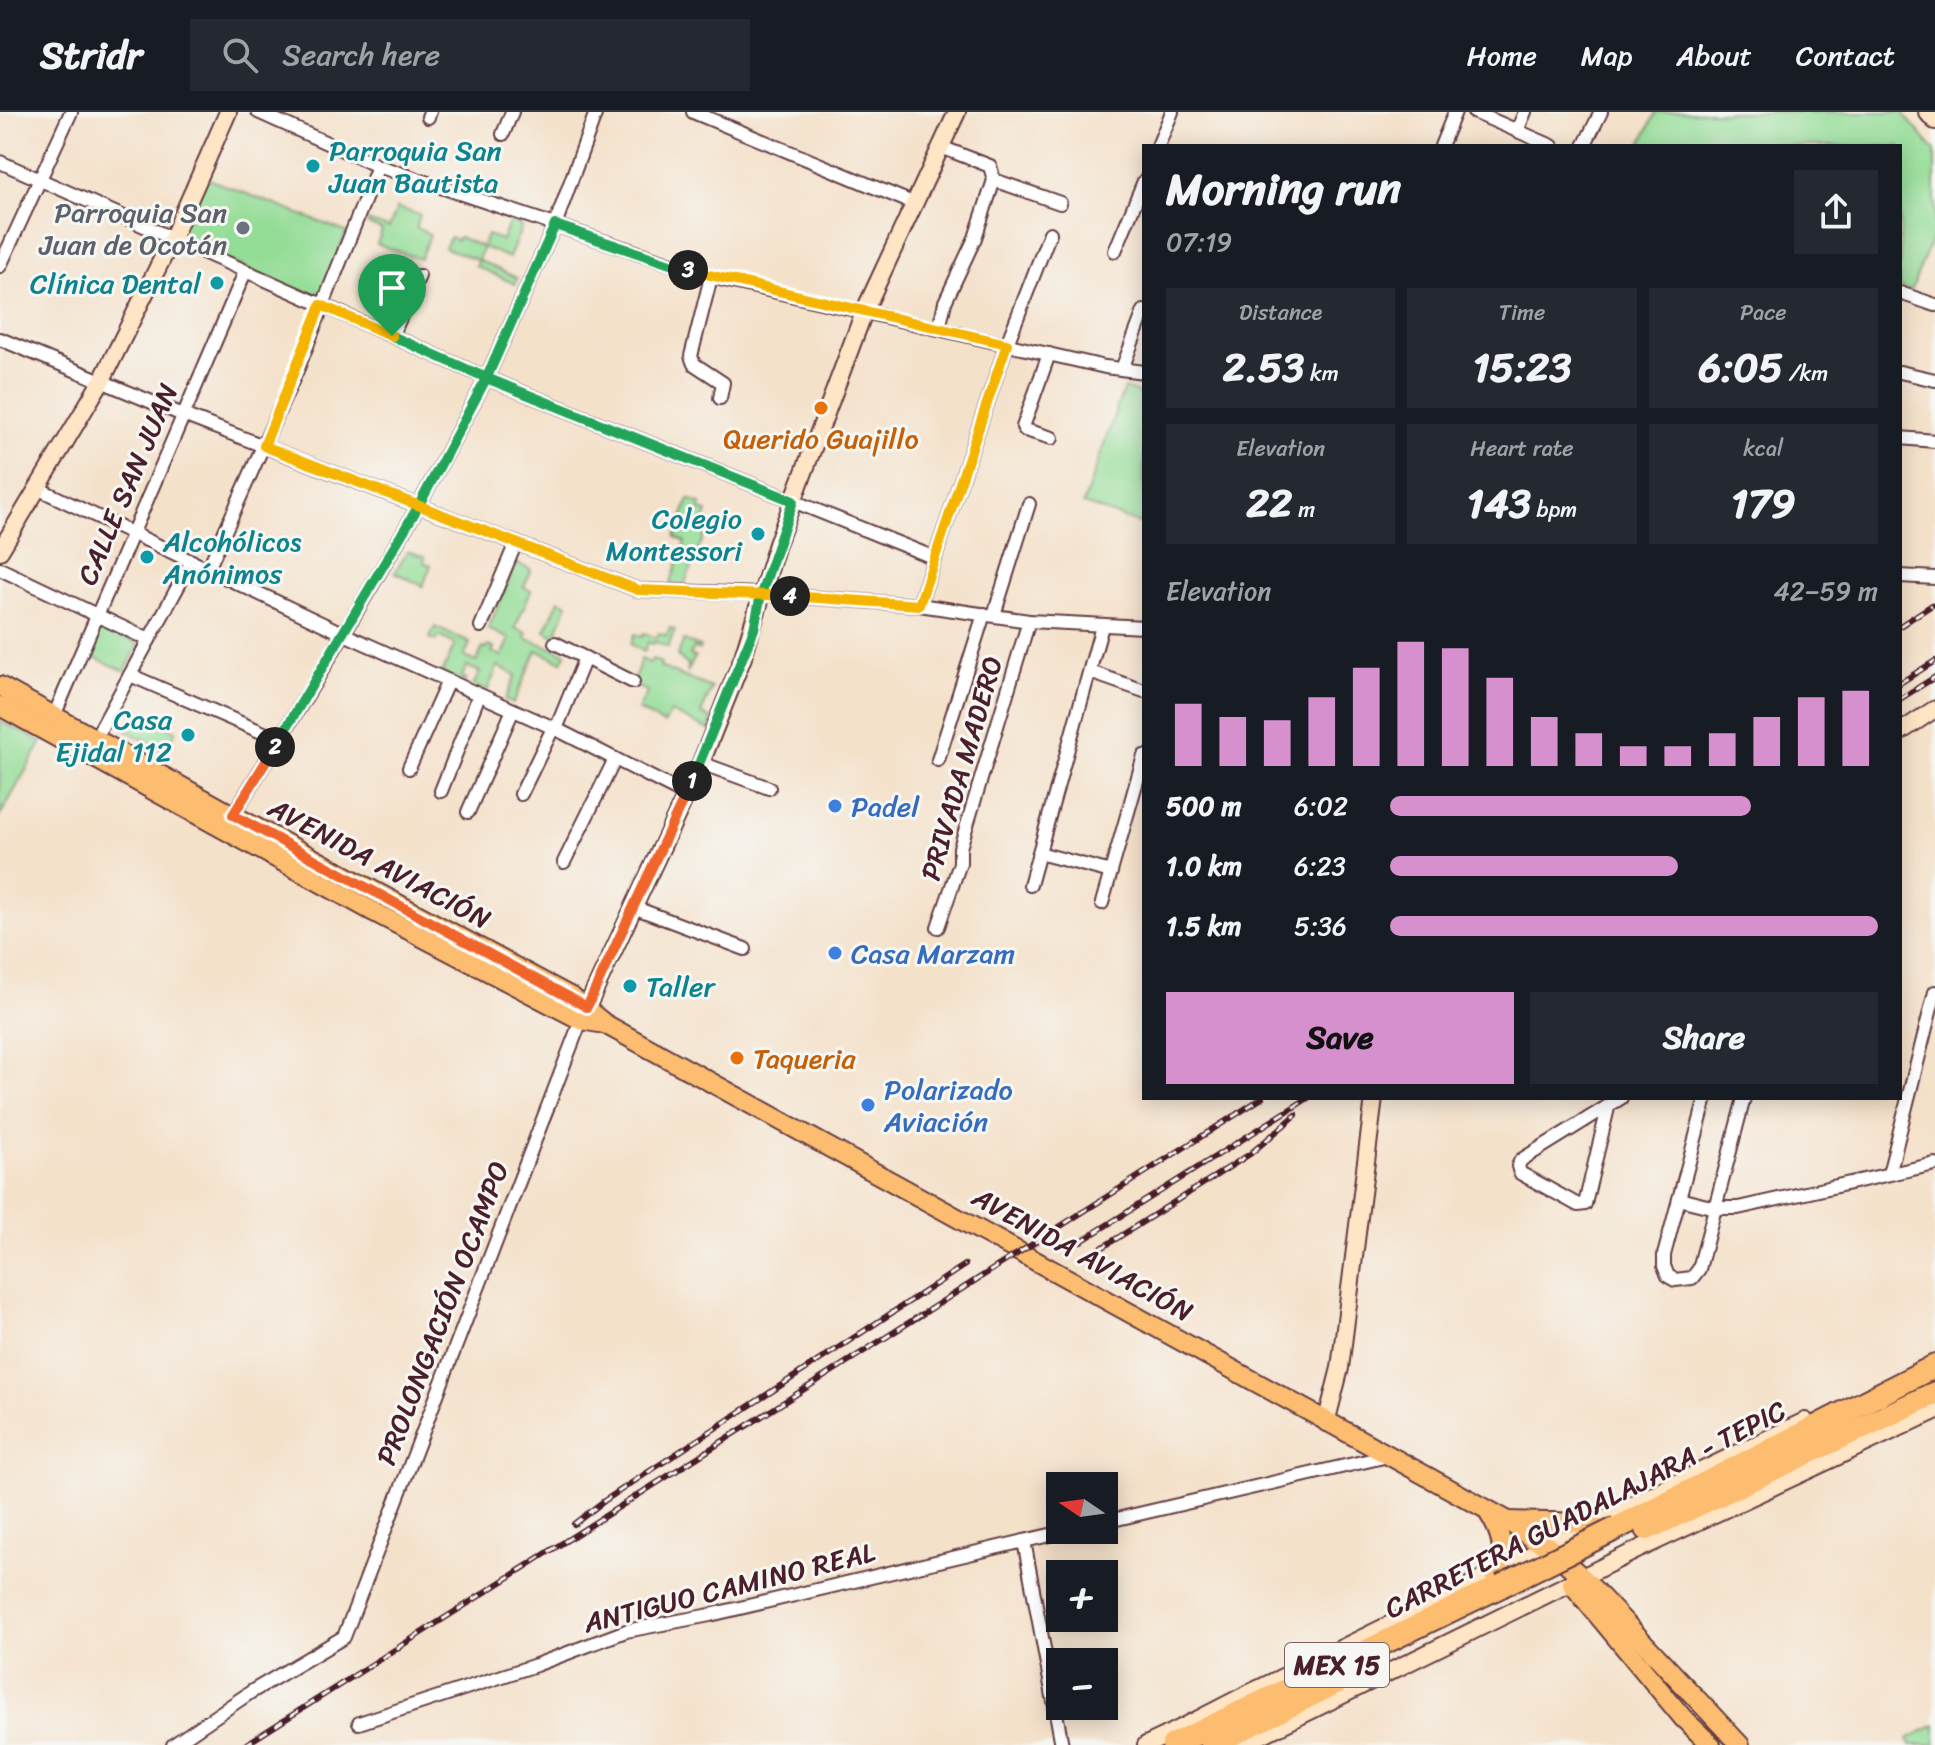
<!DOCTYPE html>
<meta charset="utf-8">
<style>
body{margin:0;font-family:Sriracha,sans-serif;background:#242831;color:#f1f3f6;height:100vh;display:flex;flex-direction:column;font-size:30px;white-space:nowrap}
*{box-sizing:border-box;margin:0}
p{font-size:26px;color:#9ea1a6}
.icon{flex:none;width:44px;height:44px;fill:none;stroke:currentColor;stroke-width:2;stroke-linecap:round;stroke-linejoin:round}
.map{position:relative;flex:1;overflow:hidden}
.sheet{position:absolute;left:1142px;top:32px;width:760px;height:956px;display:flex;flex-direction:column;background:#171b24;border-radius:0px;box-shadow:0 4px 20px #0003}
.sheet>*{flex:none}
.needle{width:52px;rotate:283deg}
.tools{position:absolute;left:1046px;top:1360px;display:grid;gap:16px}
.tools a{display:grid;place-items:center;width:72px;height:72px;border-radius:0px;background:#171b24;box-shadow:0 4px 20px #0003;font-size:40px}
.pin{position:absolute;display:grid;place-items:center;width:68px;height:68px;color:#fff;margin:-82px -34px;border-radius:50% 50% 50% 0;rotate:-45deg;box-shadow:0 0 8px #0007}
.pin .icon{rotate:45deg}
.km{position:absolute;width:40px;height:40px;margin:-20px;border-radius:50%;background:#222;color:#fff;font-size:22px;line-height:40px;text-align:center}
.round{display:grid;place-items:center;flex:none;width:84px;height:84px;border-radius:0px;background:#242831}
.head{display:flex;align-items:center;justify-content:space-between;height:136px;padding:0 24px}
h1{font-size:44px;font-weight:800;line-height:60px}
.figures{display:grid;grid-template-columns:repeat(3,1fr);gap:12px;height:136px;padding:8px 24px}
.figures div{display:grid;align-content:center;border-radius:0px;background:#242831;text-align:center}
.figures b{font-size:40px;font-weight:800}
.figures small{font-size:22px;font-weight:400}
.figures p{font-size:22px}
.chart{height:224px;padding:16px 24px}
.chart p{display:flex;justify-content:space-between}
.chart svg{width:100%;height:144px;margin-top:8px;stroke:#d690ce;stroke-width:6}
.button{display:flex;gap:16px;margin-top:auto;padding:16px 24px}
.button a{flex:1;height:92px;border-radius:0px;background:#d690ce;color:#111;font-size:32px;font-weight:800;line-height:92px;text-align:center}
.button a+a{background:#242831;color:#f1f3f6}
ul{padding:0 24px;list-style:none;font-size:26px}
li{display:grid;grid-template-columns:128px 96px 1fr;align-items:center;height:60px}
li i{height:20px;border-radius:10px;background:#d690ce}
header{display:flex;align-items:center;gap:48px;box-sizing:border-box;height:112px;padding:0 40px;background:#171b24;border-bottom:2px solid #363941}
header strong{font-size:38px}
nav{display:flex;gap:44px;margin-inline-start:auto;font-size:28px}
.search{width:560px;height:72px;background:#242831;display:flex;align-items:center;gap:20px;box-sizing:border-box;padding:0 28px;border-radius:0px;color:#9ea1a6;font-size:30px}
.map>svg:first-child{display:block}
</style>
<header>
<strong>Stridr</strong>
<div class="search"><svg class="icon" aria-label="search" viewBox="0 0 24 24"><circle cx="10" cy="10" r="6"/><path d="M15 15l6 6"/></svg>Search here</div>
<nav><a>Home</a><a>Map</a><a>About</a><a>Contact</a></nav>
</header>
<div class="map">
<svg width="1935" height="1633" viewBox="0 0 1935 1633">
<rect width="100%" height="100%" fill="#f6f6f2"/>
<filter id="ink" filterUnits="userSpaceOnUse"><feTurbulence type="fractalNoise" baseFrequency=".0125" numOctaves="2"/><feDisplacementMap in="SourceGraphic" scale="16" xChannelSelector="R" yChannelSelector="G"/><feConvolveMatrix kernelMatrix="1 2 1 2 8 2 1 2 1" color-interpolation-filters="sRGB"/></filter>
<filter id="wash" filterUnits="userSpaceOnUse"><feTurbulence type="fractalNoise" baseFrequency=".006" numOctaves="4" result="noise"/><feDisplacementMap in="SourceGraphic" scale="32" xChannelSelector="R" yChannelSelector="G"/><feGaussianBlur stdDeviation="1.8" result="paint"/><feColorMatrix in="noise" values="0 0 0 0 0 0 0 0 0 0 0 0 0 0 0 0 0 1.4 0 .05"/><feComposite in="paint" operator="in"/></filter>
<g filter="url(#wash)">
<rect width="100%" height="100%" fill="#f4e1ca"/>
<!-- green -->
<g fill="#94dd97" stroke="#6f7e61" stroke-width="2">
<polygon points="1656,0 1902,0 1935,39 1935,118 1911,179 1900,175 1900,34 1640,34"/>
<polygon points="203,65 346,120 319,189 176,125"/>
<polygon points="397,96 420,103 416,116 430,122 420,147 377,132 382,118 367,112 368,109 389,116"/>
<polygon points="510,109 522,114 509,146 483,135 478,148 517,166 515,172 476,154 477,148 445,136 450,125 457,128 459,125 482,135 487,123 502,128"/>
<polygon points="370,156 378,160 380,156 389,160 388,165 398,169 402,162 412,165 398,199 365,186 372,170 366,166"/>
<polygon points="1124,276 1144,283 1144,413 1083,392"/>
<polygon points="689,387 701,392 700,398 707,400 704,410 709,412 684,473 670,473 685,430 675,425"/>
<polygon points="408,439 425,445 424,451 431,453 423,474 395,460"/>
<polygon points="516,451 531,458 524,475 531,479 515,516 527,521 525,526 566,541 562,550 537,538 513,592 505,588 516,563 498,554 487,579 473,574 480,560 467,554 462,564 466,567 465,570 442,561 455,532 439,524 436,529 430,526 435,515 470,531 464,545 476,550 483,536 486,537 488,534 494,536 492,540 502,544 510,527 488,517"/>
<polygon points="559,488 568,492 555,524 545,519"/>
<polygon points="100,514 139,532 125,559 88,543"/>
<polygon points="670,516 675,518 668,535 655,530 653,532 648,530 644,540 631,532 635,522 642,525 644,521 657,526 659,521 666,524"/>
<polygon points="684,528 700,535 699,538 694,536 690,543 695,545 687,561 688,553 677,544"/>
<polygon points="641,547 650,551 652,547 661,551 660,555 712,576 701,601 712,607 709,618 671,600 664,612 638,598 648,579 632,573"/>
<polygon points="137,600 176,619 165,640 126,618"/>
<polygon points="0,609 42,630 0,704"/>
<polygon points="1935,1613 1935,1633 1911,1633 1907,1627"/>
</g>
</g>
<g filter="url(#ink)">
<g fill="none" stroke-linecap="round" stroke-linejoin="round">
<defs>
<g id="street">
<polyline points="258,0 378,54 711,165 1105,255 1144,260"/>
<polyline points="693,0 915,92"/>
<polyline points="1474,0 1552,34"/>
<polyline points="428,5 430,0"/>
<polyline points="1517,19 1525,0"/>
<polyline points="503,22 512,0"/>
<polyline points="1158,34 1172,0"/>
<polyline points="1441,34 1455,0"/>
<polyline points="1584,34 1601,0"/>
<polyline points="941,35 990,54 994,68 1060,91"/>
<polyline points="0,50 489,267 935,446"/>
<polyline points="1115,139 1144,69"/>
<polyline points="0,154 71,0"/>
<polyline points="711,165 691,244 694,252 723,271 720,286"/>
<polyline points="1900,181 1935,193"/>
<polyline points="939,217 945,190 975,126 994,68"/>
<polyline points="392,224 419,164"/>
<polyline points="0,227 183,303 638,478 761,482 919,493 1029,509 1144,515"/>
<polyline points="1049,242 1023,315 1025,318 1052,326"/>
<polyline points="1122,257 1144,199"/>
<polyline points="1900,260 1935,268"/>
<polyline points="1900,326 1935,329"/>
<polyline points="37,376 344,522 556,617 686,683"/>
<polyline points="0,457 149,528"/>
<polyline points="208,457 298,256 378,54"/>
<polyline points="1900,464 1935,466"/>
<polyline points="919,493 1007,232 1050,121"/>
<polyline points="994,503 1029,392"/>
<polyline points="481,514 515,433"/>
<polyline points="555,531 633,570"/>
<polyline points="1090,560 1144,579"/>
<polyline points="130,563 280,628"/>
<polyline points="54,604 245,160"/>
<polyline points="556,617 585,546"/>
<polyline points="95,627 192,449"/>
<polyline points="938,648 984,502"/>
<polyline points="701,651 769,676"/>
<polyline points="409,656 448,569"/>
<polyline points="441,679 479,583"/>
<polyline points="521,682 553,616"/>
<polyline points="468,700 513,598"/>
<polyline points="233,703 315,570 418,395 487,265 555,113 596,0"/>
<polyline points="1039,741 1111,760"/>
<polyline points="564,750 615,647"/>
<polyline points="1030,773 1102,514"/>
<polyline points="1102,791 1144,644"/>
<polyline points="633,795 745,837"/>
<polyline points="938,815 960,751 960,736 1029,509"/>
<polyline points="1706,986 1664,1143 1664,1154 1668,1164 1675,1168 1692,1166 1699,1157 1744,986"/>
<polyline points="1608,996 1585,1092 1578,1093 1520,1061 1518,1054 1521,1048 1621,986"/>
<polyline points="1889,1062 1935,880"/>
<polyline points="1679,1087 1715,1096 1738,1096 1935,1052"/>
<polyline points="1104,1410 1388,1344"/>
<polyline points="1024,1429 1062,1633"/>
<polyline points="359,1611 536,1553 626,1519 710,1503 1071,1418"/>
<polyline points="173,1633 251,1580 344,1525 583,903"/>
</g>
<g id="secondary">
<polyline points="1927,0 1935,9"/>
<polyline points="0,439 102,268 172,127 228,0"/>
<polyline points="1900,620 1935,597"/>
<polyline points="587,895 701,651 743,545 777,432 864,200 957,0"/>
<polyline points="1326,1311 1340,1256 1374,986"/>
<path d="M 1146,1633 C 1185,1616 1221,1594 1260,1576 C 1442,1488 1622,1396 1805,1309"/>
<polyline points="1241,1633 1637,1438 1935,1299"/>
</g>
<g id="primary">
<polyline points="0,574 233,703 573,886 605,912 1508,1409 1531,1426 1546,1433 1583,1466 1740,1633"/>
<polyline points="0,594 374,800 581,908 605,912"/>
<path d="M 1488,1400 C 1502,1422 1507,1439 1494,1463"/>
<polyline points="1508,1409 1592,1411"/>
<polyline points="1572,1472 1683,1606 1711,1633"/>
</g>
<g id="highway">
<polyline points="1617,1416 1935,1254"/>
<polyline points="1647,1417 1935,1281"/>
<polyline points="1173,1633 1501,1474"/>
<polyline points="1211,1633 1346,1566"/>
</g>
</defs>
<!-- street casing -->
<use href="#street" stroke="#643c43" stroke-width="16"/>
<!-- secondary casing -->
<use href="#secondary" stroke="#643c43" stroke-width="20"/>
<!-- primary casing -->
<use href="#primary" stroke="#643c43" stroke-width="22"/>
<!-- highway casing -->
<use href="#highway" stroke="#643c43" stroke-width="26"/>
<!-- street -->
<use href="#street" stroke="#fff" stroke-width="12"/>
<!-- secondary -->
<use href="#secondary" stroke="#fee5c5" stroke-width="16"/>
<!-- primary -->
<use href="#primary" stroke="#fcbd6f" stroke-width="18"/>
<!-- highway -->
<use href="#highway" stroke="#fcbd6f" stroke-width="22"/>
<defs>
<g id="rail">
<polyline points="1900,514 1932,493"/>
<polyline points="1900,571 1935,549"/>
<polyline points="1900,587 1935,565"/>
<polyline points="1080,1130 1308,986"/>
<polyline points="1100,1137 1250,1042 1296,1003"/>
<polyline points="574,1412 604,1389 965,1153"/>
<polyline points="245,1633 1262,986"/>
</g>
</defs>
<!-- rail casing -->
<use href="#rail" stroke="#4a1f2b" stroke-width="6"/>
<!-- rail -->
<use href="#rail" stroke="#f6f6f2" stroke-width="3" stroke-dasharray="9" stroke-linecap="butt"/>
<defs>
<polyline id="highway-bridge" points="1501,1474 1617,1416"/>
</defs>
<!-- highway-bridge casing -->
<use href="#highway-bridge" stroke="#643c43" stroke-width="26" stroke-linecap="butt"/>
<!-- highway-bridge -->
<use href="#highway-bridge" stroke="#fcbd6f" stroke-width="22"/>
</g>
</g>
<g fill="none" stroke-linecap="round" stroke-linejoin="round" filter="url(#ink)">
<defs>
<polyline id="split-1" points="392,224 489,267 793,389 761,482 754,517 692,669"/>
<polyline id="split-2" points="275,635 233,703 587,895 692,669"/>
<polyline id="split-3" points="275,635 418,395 487,265 555,113 688,158"/>
<polyline id="split-4" points="688,158 1007,232 919,493 790,484"/>
<polyline id="split-5" points="392,224 321,193 264,334 638,478 790,484"/>
</defs>
<!-- split-1 casing -->
<use href="#split-1" stroke="#fff" stroke-width="16"/>
<!-- split-2 casing -->
<use href="#split-2" stroke="#fff" stroke-width="16"/>
<!-- split-3 casing -->
<use href="#split-3" stroke="#fff" stroke-width="16"/>
<!-- split-4 casing -->
<use href="#split-4" stroke="#fff" stroke-width="16"/>
<!-- split-5 casing -->
<use href="#split-5" stroke="#fff" stroke-width="16"/>
<!-- split-1 -->
<use href="#split-1" stroke="#22a559" stroke-width="10"/>
<!-- split-2 -->
<use href="#split-2" stroke="#f0652b" stroke-width="10"/>
<!-- split-3 -->
<use href="#split-3" stroke="#22a559" stroke-width="10"/>
<!-- split-4 -->
<use href="#split-4" stroke="#f5b400" stroke-width="10"/>
<!-- split-5 -->
<use href="#split-5" stroke="#f5b400" stroke-width="10"/>
</g>
<!-- markers -->
<g fill="#0f9aa8" stroke="#f6f6f2" stroke-width="3">
<circle cx="313" cy="54" r="8"/>
<circle cx="217" cy="171" r="8"/>
<circle cx="758" cy="422" r="8"/>
<circle cx="147" cy="445" r="8"/>
<circle cx="188" cy="623" r="8"/>
<circle cx="630" cy="874" r="8"/>
</g>
<circle fill="#6b7280" stroke="#f6f6f2" stroke-width="3" cx="243" cy="116" r="8"/>
<g fill="#e8710a" stroke="#f6f6f2" stroke-width="3">
<circle cx="821" cy="296" r="8"/>
<circle cx="737" cy="946" r="8"/>
</g>
<g fill="#3f7fe0" stroke="#f6f6f2" stroke-width="3">
<circle cx="835" cy="694" r="8"/>
<circle cx="835" cy="841" r="8"/>
<circle cx="868" cy="993" r="8"/>
</g>
<g text-anchor="middle" stroke-width="6" stroke-linejoin="round" paint-order="stroke">
<!-- shield labels -->
<rect fill="#f6f6f2" stroke="#7e6067" stroke-width="2" x="1285" y="1531" width="104" height="44" rx="6"/>
<g font-size="26" font-weight="bold" fill="#4a1f2b">
<text x="1337" y="1562">MEX 15</text>
</g>
<!-- culture labels -->
<g font-size="28" fill="#0d838f" stroke="#f6f6f2" text-anchor="start">
<text x="329" y="48">Parroquia San<tspan x="329" dy="32">Juan Bautista</tspan></text>
<text x="201" y="181" text-anchor="end">Clínica Dental</text>
<text x="742" y="416" text-anchor="end">Colegio<tspan x="742" dy="32">Montessori</tspan></text>
<text x="163" y="439">Alcohólicos<tspan x="163" dy="32">Anónimos</tspan></text>
<text x="172" y="617" text-anchor="end">Casa<tspan x="172" dy="32">Ejidal 112</tspan></text>
<text x="646" y="884">Taller</text>
</g>
<!-- worship labels -->
<g font-size="28" fill="#5b616d" stroke="#f6f6f2" text-anchor="end">
<text x="227" y="110">Parroquia San<tspan x="227" dy="32">Juan de Ocotán</tspan></text>
</g>
<!-- food labels -->
<g font-size="28" fill="#c56008" stroke="#f6f6f2">
<text x="821" y="336">Querido Guajillo</text>
<text x="753" y="956" text-anchor="start">Taqueria</text>
</g>
<!-- street labels -->
<g font-size="28" fill="#4a1f2b" stroke="#f6f6f2">
<text transform="translate(127 372) rotate(-67)" y="10">CALLE SAN JUAN</text>
<text transform="translate(961 656) rotate(-74)" y="10">PRIVADA MADERO</text>
<text transform="translate(380 751) rotate(28)" y="10">AVENIDA AVIACIÓN</text>
<text transform="translate(1083 1142) rotate(29)" y="10">AVENIDA AVIACIÓN</text>
<text transform="translate(442 1201) rotate(-69)" y="10">PROLONGACIÓN OCAMPO</text>
<text transform="translate(1585 1397) rotate(-27)" y="10">CARRETERA GUADALAJARA - TEPIC</text>
<text transform="translate(729 1475) rotate(-14)" y="10">ANTIGUO CAMINO REAL</text>
</g>
<!-- shop labels -->
<g font-size="28" fill="#366cbe" stroke="#f6f6f2" text-anchor="start">
<text x="851" y="704">Padel</text>
<text x="851" y="851">Casa Marzam</text>
<text x="884" y="987">Polarizado<tspan x="884" dy="32">Aviación</tspan></text>
</g>
</g>
</svg>
<div class="tools">
<a><svg class="needle" viewBox="-14 -14 28 28"><path d="M0-13l5 13h-10z" fill="#e53935"/><path d="M0 13l5-13h-10z" fill="#9ea1a6"/></svg></a>
<a>+</a>
<a>−</a>
</div>
<div class="pin" style="left:392px;top:224px;background:#1e9e55"><svg class="icon" aria-label="arrive" viewBox="0 0 24 24"><path d="M6 21V4h12l-3 4 3 4H6"/></svg></div>
<b class="km" style="left:692px;top:669px">1</b>
<b class="km" style="left:275px;top:635px">2</b>
<b class="km" style="left:688px;top:158px">3</b>
<b class="km" style="left:790px;top:484px">4</b>
<section class="sheet">
<div class="head"><div><h1>Morning run</h1><p>07:19</p></div><a class="round"><svg class="icon" aria-label="share" viewBox="0 0 24 24"><path d="M12 15V3M7 8l5-5 5 5M5 13v7h14v-7"/></svg></a></div>
<div class="figures">
<div><p>Distance</p><b>2.53<small> km</small></b></div>
<div><p>Time</p><b>15:23</b></div>
<div><p>Pace</p><b>6:05<small> /km</small></b></div>
</div>
<div class="figures">
<div><p>Elevation</p><b>22<small> m</small></b></div>
<div><p>Heart rate</p><b>143<small> bpm</small></b></div>
<div><p>kcal</p><b>179</b></div>
</div>
<div class="chart"><p><span>Elevation</span>42–59 m</p>
<svg viewBox="0 0 160 44" preserveAspectRatio="none"><path d="M5 44V25M15 44V29M25 44V30M35 44V23M45 44V14M55 44V6M65 44V8M75 44V17M85 44V29M95 44V34M105 44V38M115 44V38M125 44V34M135 44V29M145 44V23M155 44V21"/></svg>
</div>
<ul>
<li><b>500 m</b>6:02<i style="width:74%"></i></li>
<li><b>1.0 km</b>6:23<i style="width:59%"></i></li>
<li><b>1.5 km</b>5:36<i style="width:100%"></i></li>
</ul>
<div class="button"><a>Save</a><a>Share</a></div>
</section>
</div>
